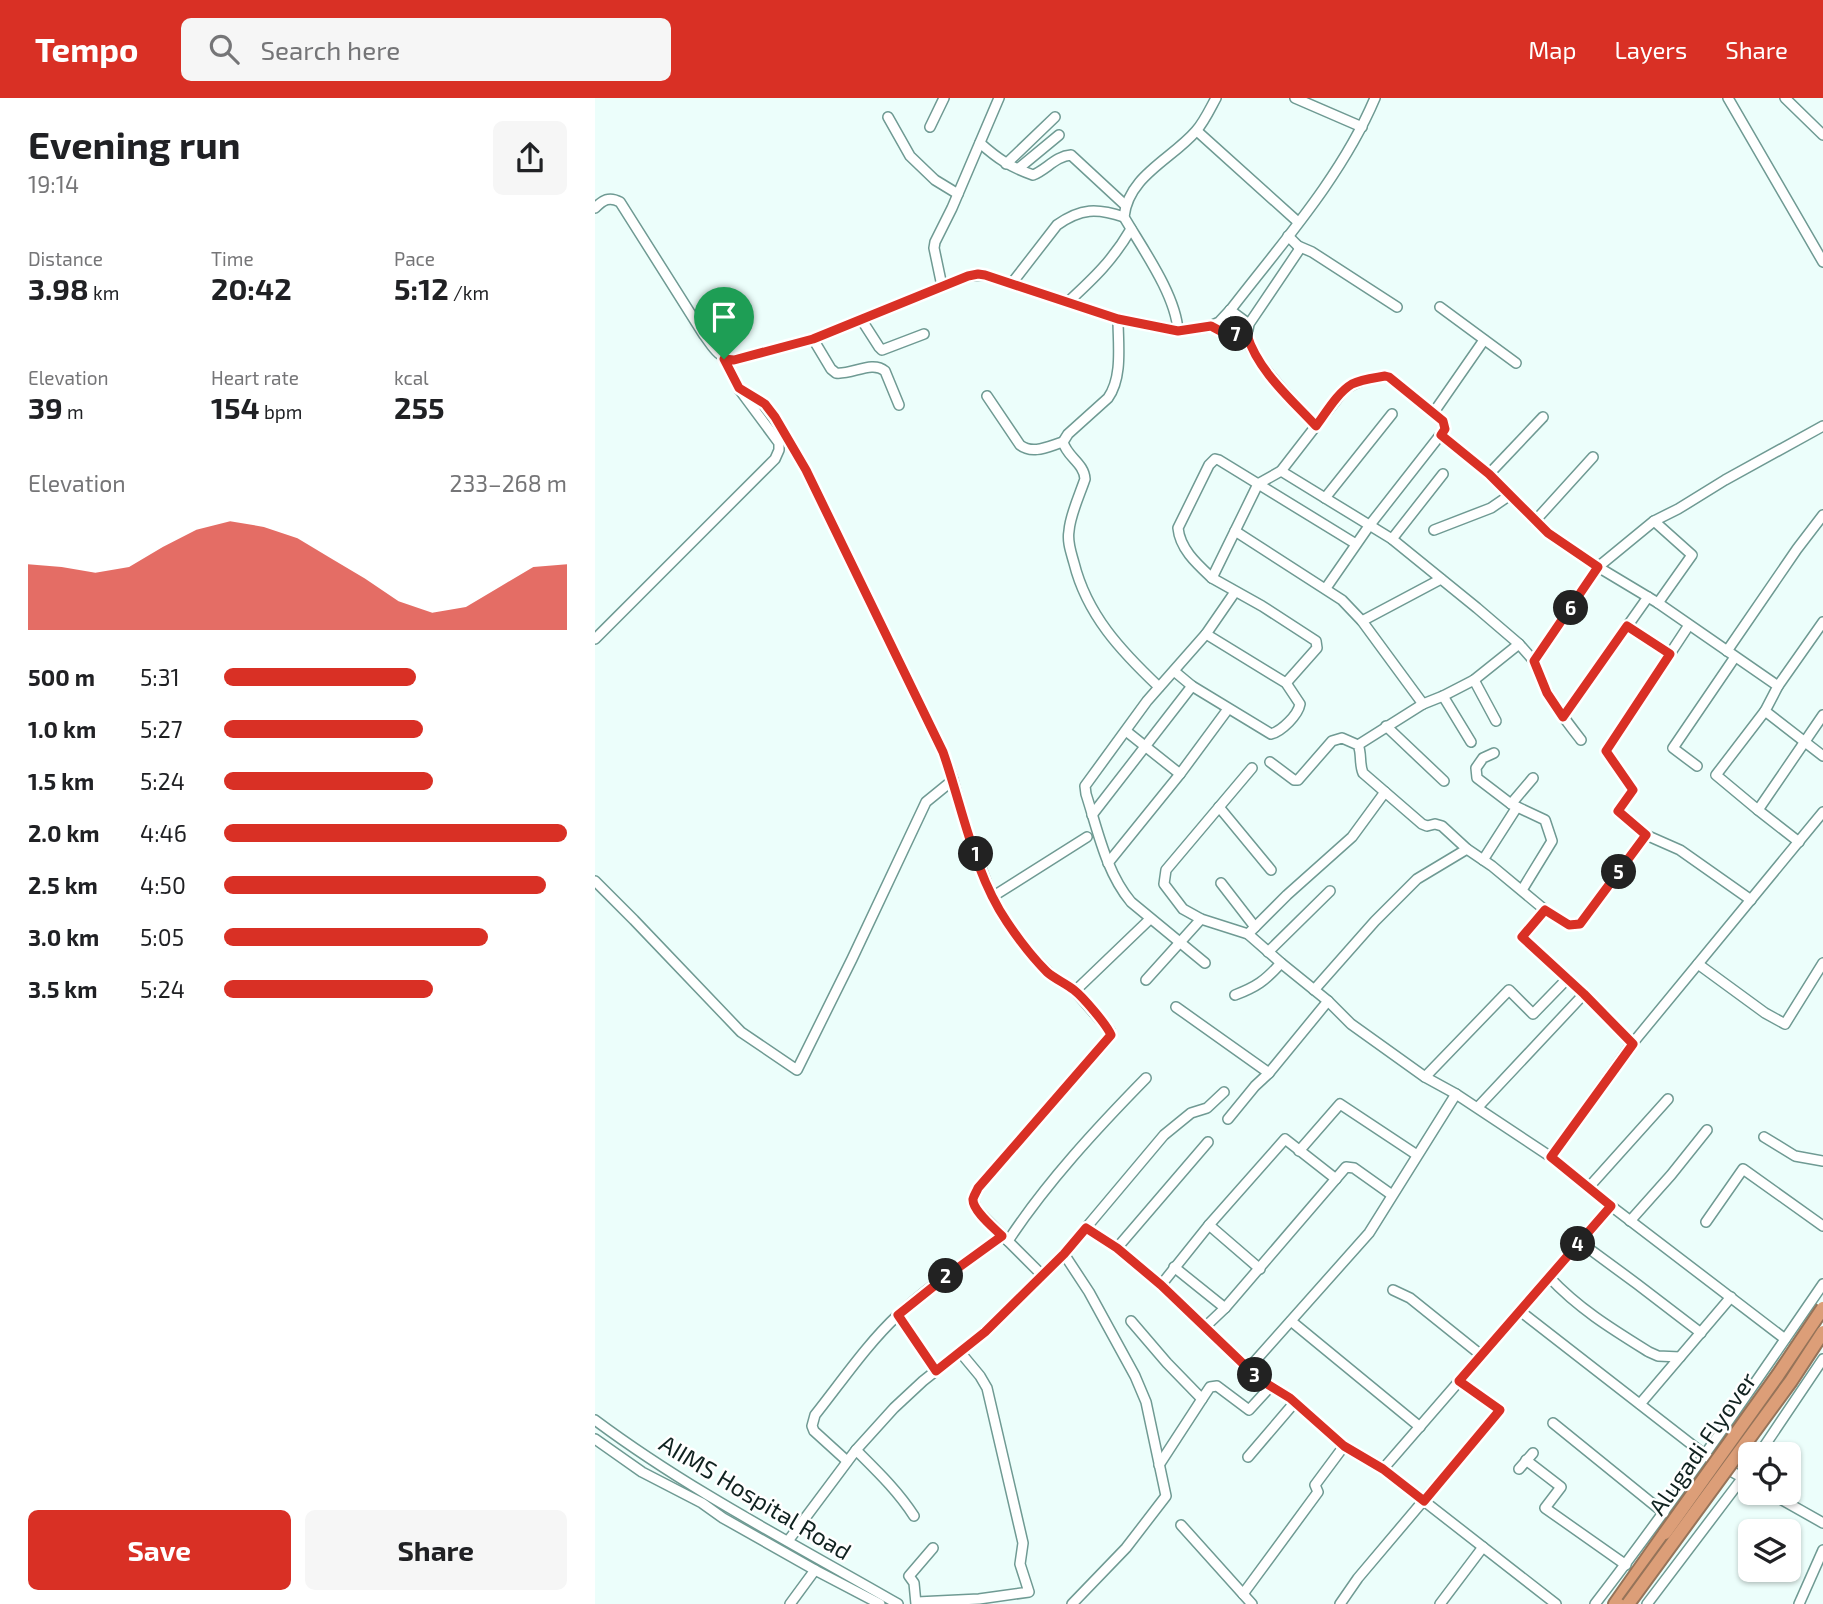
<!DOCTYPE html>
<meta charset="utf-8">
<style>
body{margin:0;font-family:"Exo 2",sans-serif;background:#f6f6f6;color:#202124;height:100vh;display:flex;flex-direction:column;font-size:26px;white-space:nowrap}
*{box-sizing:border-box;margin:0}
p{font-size:23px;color:#757577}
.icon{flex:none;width:38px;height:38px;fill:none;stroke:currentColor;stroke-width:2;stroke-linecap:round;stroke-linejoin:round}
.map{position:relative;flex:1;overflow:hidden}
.panel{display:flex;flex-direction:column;background:#fff;width:595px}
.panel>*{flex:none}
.fabs{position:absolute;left:1143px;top:1344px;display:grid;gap:14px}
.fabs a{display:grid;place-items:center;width:63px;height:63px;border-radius:10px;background:#fff;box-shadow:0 2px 5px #0004;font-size:35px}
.pin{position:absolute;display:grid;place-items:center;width:60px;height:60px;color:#fff;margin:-72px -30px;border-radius:50% 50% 50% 0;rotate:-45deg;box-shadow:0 0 7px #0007}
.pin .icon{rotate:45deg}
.km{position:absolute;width:35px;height:35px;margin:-18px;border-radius:50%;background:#222;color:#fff;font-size:19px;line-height:35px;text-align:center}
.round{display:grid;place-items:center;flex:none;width:74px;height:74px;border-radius:10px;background:#f6f6f6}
.headline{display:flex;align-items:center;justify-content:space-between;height:119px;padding:0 28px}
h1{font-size:38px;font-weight:700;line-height:52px}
.figures{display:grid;grid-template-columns:repeat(3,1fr);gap:10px;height:119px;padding:7px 28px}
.figures div{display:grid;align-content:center}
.figures b{font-size:30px;font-weight:700}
.figures small{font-size:19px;font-weight:400}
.figures p{font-size:19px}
.chart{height:196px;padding:14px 28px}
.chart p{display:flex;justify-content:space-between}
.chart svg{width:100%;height:126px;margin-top:7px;fill:#d93025;opacity:.7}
.action{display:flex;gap:14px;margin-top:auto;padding:14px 28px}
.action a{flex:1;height:80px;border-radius:10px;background:#d93025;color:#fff;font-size:28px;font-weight:700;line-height:80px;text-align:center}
.action a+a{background:#f6f6f6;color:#202124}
ul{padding:0 28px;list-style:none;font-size:23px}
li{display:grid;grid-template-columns:112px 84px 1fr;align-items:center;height:52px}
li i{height:18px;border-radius:9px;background:#d93025}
header{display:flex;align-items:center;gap:42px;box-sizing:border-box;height:98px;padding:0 35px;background:#d93025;color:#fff}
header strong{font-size:33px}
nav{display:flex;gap:38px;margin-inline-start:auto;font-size:24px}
.search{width:490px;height:63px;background:#f6f6f6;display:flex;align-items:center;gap:18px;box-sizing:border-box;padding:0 24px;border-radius:10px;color:#757577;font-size:26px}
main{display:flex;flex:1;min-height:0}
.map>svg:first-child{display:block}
</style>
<header>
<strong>Tempo</strong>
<div class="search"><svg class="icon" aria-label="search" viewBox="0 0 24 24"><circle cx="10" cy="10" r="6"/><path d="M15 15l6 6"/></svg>Search here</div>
<nav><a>Map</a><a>Layers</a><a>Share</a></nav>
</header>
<main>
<section class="panel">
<div class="headline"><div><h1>Evening run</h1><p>19:14</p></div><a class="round"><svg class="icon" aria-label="share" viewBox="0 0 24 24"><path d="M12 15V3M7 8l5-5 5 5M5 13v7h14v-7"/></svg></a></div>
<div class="figures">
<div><p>Distance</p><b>3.98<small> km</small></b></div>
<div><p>Time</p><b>20:42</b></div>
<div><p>Pace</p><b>5:12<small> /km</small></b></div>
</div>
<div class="figures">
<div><p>Elevation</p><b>39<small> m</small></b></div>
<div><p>Heart rate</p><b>154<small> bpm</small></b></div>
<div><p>kcal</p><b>255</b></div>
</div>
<div class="chart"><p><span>Elevation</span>233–268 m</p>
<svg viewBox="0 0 160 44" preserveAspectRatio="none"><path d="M0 44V21L10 22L20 24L30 22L40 15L50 9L60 6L70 8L80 12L90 19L100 26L110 34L120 38L130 36L140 29L150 22L160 21V44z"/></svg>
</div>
<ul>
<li><b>500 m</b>5:31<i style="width:56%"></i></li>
<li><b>1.0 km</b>5:27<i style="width:58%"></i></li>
<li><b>1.5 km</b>5:24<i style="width:61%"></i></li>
<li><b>2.0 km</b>4:46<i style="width:100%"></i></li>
<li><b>2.5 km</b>4:50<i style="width:94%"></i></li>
<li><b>3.0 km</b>5:05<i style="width:77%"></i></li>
<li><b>3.5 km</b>5:24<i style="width:61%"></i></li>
</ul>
<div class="action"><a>Save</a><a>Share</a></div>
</section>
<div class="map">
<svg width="1228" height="1506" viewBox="0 0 1228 1506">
<rect width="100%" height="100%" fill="#ecfefb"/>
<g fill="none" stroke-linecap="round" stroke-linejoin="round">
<defs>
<g id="minor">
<polyline points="700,0 767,29"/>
<polyline points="1133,0 1228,164"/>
<polyline points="1190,0 1228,37"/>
<polyline points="293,19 315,58 340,82 363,96"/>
<polyline points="335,29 349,0"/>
<polyline points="602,33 703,124"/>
<path d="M 385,45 C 403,61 415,69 438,77 C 451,72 461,58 476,57 L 530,107"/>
<polyline points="411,66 460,19"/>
<polyline points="424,70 464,37"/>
<path d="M 0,110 C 8,102 14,98 25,104 L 109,237 C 118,249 123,260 139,262 L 218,241 L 373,178 L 390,177 L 523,221 L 583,233 L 613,229 L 624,224 L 637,210 C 688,144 747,78 780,0"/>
<path d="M 693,138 L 703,148 L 704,152 L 654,226 C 654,227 652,236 652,237 C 653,259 705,311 721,328"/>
<polyline points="703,148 717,154 802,209"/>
<path d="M 417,185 L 462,127 C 486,110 502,110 529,119"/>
<polyline points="347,188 339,150 340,144 357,110 404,0"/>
<path d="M 473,204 C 499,180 518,162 536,131"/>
<polyline points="845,209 921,265"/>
<polyline points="635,212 654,226"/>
<polyline points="266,221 284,249 287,252 329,236"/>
<path d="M 523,221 C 523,246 528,279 513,300 L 473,336 L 468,344 C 472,359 489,365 490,381 C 485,396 475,417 474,433 C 472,444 476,454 479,465 C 492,517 526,553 564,589"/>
<polyline points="616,228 629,235 652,237"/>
<path d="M 583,233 C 581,197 547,150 529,119 C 533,78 577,61 601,33 C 609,24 615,11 621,0"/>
<path d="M 218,241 L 236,271 L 241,275 C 257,277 277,262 290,273 L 304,307"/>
<path d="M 144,291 L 170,306 L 180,319 L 211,372 L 348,654 L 358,682 L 371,730 L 397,799 L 410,822 L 432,852 L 455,876 L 480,893 L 515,933 L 515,937 L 513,941 L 383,1090 C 378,1099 377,1103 382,1112 L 447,1177"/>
<path d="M 392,298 L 425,347 C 438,357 454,348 468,344"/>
<polyline points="839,314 889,242"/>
<polyline points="846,337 894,376 953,435 1003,469 1063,505 1183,588 1170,613 1228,658"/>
<polyline points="686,373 797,441 882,510 924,546 939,563"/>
<polyline points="894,376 948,319"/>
<polyline points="730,400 797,316"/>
<polyline points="940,423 998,359"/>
<polyline points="1059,423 1097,457 1063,505"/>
<polyline points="839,432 896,410 915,397"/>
<polyline points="640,433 747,502 767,523 828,606"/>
<polyline points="797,441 848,376"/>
<path d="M 617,480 C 602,466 585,451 583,430 L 614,367 L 620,361 L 624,362 L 761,446"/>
<polyline points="767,523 846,481"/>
<polyline points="1094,527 1011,653 1038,692 1023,713 1051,737 1085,752 1156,802"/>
<polyline points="1032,528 1075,556"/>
<polyline points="0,541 180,361 184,352 184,345 144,291 129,261"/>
<polyline points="1132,553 1202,451 1228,417"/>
<path d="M 579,573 L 597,588 L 676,636 C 687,633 703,617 705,606 L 691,585 L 611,536"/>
<polyline points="879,582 901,623"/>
<path d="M 691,585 L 722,550 L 721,543 L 667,508 L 617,480 L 663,386 L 686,373 L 748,293 C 760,283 779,278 794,279 L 848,323 L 850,331 L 774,428 L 731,490"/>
<polyline points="1183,588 1228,524"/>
<polyline points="848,598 876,644"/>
<polyline points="968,619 1053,499"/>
<polyline points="791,628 849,683"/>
<polyline points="531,633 585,676"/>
<path d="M 986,642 C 966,616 949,595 939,563 L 1003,469 L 1059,423 L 1083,411 L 1130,382 L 1228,328"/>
<polyline points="763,647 828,606 848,598 879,582 924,546"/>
<polyline points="899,655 888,660 881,670 882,680 916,706 950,722 957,743 927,792"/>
<path d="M 675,664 L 699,682 L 703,682 L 737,643 L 747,640 L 763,647 C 767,655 764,666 768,675 L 827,726 L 832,728 L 840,726 L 847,728 L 872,751 L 897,768 L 950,812 L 927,839 L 989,896"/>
<polyline points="1102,668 1078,650 1140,559"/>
<polyline points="657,670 571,772 569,786 588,811 606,821 653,836 686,865 733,903 756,926 830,979 861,996"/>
<polyline points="916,706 938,680"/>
<polyline points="624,709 676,772"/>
<polyline points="1163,712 1121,677 1170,613"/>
<polyline points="497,717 597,588"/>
<polyline points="1204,744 1163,712 1228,617"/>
<polyline points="888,762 922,709"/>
<polyline points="513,765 585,676 633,611"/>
<polyline points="0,783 39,822 146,934 202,972 257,861 331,704 358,682"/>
<polyline points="626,785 660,829"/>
<polyline points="397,799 492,739"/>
<polyline points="950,812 974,827 985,826 1051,737"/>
<polyline points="653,836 692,797 757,739 790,694"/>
<polyline points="673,854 735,793"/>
<path d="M 610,865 L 536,804 C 511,774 503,733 491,696 L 490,688 L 552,603 L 611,536 L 640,494"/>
<polyline points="1103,866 1170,915 1190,926 1228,865"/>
<polyline points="551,882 606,821"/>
<polyline points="719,892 780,823 822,781 872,751"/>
<polyline points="480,893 555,821"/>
<path d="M 640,897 C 661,889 670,883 686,865"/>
<polyline points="581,909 674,975 733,903"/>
<polyline points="830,979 914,892 938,916 972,881"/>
<polyline points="883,1009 989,896 1037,946"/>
<polyline points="633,1021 660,988 674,975"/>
<polyline points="1169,1039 1200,1058 1228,1063"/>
<polyline points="704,1053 745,1006 822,1057"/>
<polyline points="956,1059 1037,946 1228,714"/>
<polyline points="994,1089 1073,1001"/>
<polyline points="1016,1108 1190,1241"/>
<polyline points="1035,1123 1076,1077 1112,1032"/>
<polyline points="1111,1124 1148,1071 1228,1128"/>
<polyline points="614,1127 665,1171"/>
<polyline points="491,1130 522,1150 566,1187 664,1281 695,1300 749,1348 788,1371 961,1506"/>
<path d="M 413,1143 C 451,1085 502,1030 551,980"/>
<polyline points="985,1144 1042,1186 1106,1235"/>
<polyline points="522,1150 613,1044"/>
<polyline points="469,1156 494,1194 540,1278 551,1304 571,1398 531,1450 477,1506"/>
<polyline points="579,1169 630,1210"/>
<path d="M 954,1179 C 984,1211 1017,1231 1054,1254 L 1063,1258 L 1085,1259"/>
<polyline points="566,1187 614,1127 690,1041 741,1081"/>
<polyline points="798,1192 815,1200 886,1257"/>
<polyline points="925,1213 1114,1360"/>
<polyline points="303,1217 341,1273"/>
<polyline points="536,1223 572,1265 607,1301 615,1289 622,1288 654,1312 676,1288"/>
<polyline points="696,1223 825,1329"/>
<polyline points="610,1229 630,1210 751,1069 759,1070 797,1097"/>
<polyline points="653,1271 774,1135 861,996 956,1059 1016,1108 788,1371"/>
<polyline points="1045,1306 1136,1199"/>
<path d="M 0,1322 C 95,1393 201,1447 303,1506"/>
<polyline points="958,1325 1069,1415"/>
<polyline points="0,1341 47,1374 107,1405 128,1420 220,1472 285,1506"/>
<polyline points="261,1352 299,1310 328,1283 390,1234 469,1156 569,1037 596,1015 612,1010 629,994"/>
<polyline points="1164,1356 1228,1261"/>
<polyline points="653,1359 700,1304"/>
<polyline points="931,1362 966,1389 950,1410 1031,1467"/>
<path d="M 252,1363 L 219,1333 L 217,1328 L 220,1317 C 247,1283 272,1246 303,1217 C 335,1187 372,1163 407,1138"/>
<polyline points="564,1367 607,1301"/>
<polyline points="1129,1369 1155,1384"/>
<polyline points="924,1371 938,1355"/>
<polyline points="1175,1395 1228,1425"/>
<polyline points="586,1427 657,1506"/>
<path d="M 193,1443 L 261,1352 C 282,1373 303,1393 319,1418"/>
<polyline points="648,1496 723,1394 720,1387 749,1348"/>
<polyline points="322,1504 384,1501 434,1494 425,1466 428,1445 392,1290 385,1278 365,1254"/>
<polyline points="195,1506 220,1472"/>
<polyline points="321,1506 319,1485 314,1478 338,1450"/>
<polyline points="745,1506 763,1480 905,1312 864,1283"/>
<polyline points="845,1506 888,1449"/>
<path d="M 1000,1506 C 1080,1402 1154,1294 1228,1186"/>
<polyline points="1052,1506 1155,1370"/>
<polyline points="1204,1506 1228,1452"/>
</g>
<polyline id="highway" points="1020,1506 1070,1435"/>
</defs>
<!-- minor casing -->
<use href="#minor" stroke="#6f9a93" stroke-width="12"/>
<!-- highway casing -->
<use href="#highway" stroke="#957359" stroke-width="16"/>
<!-- minor -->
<use href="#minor" stroke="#fff" stroke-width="9"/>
<!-- highway -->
<use href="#highway" stroke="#dc9e78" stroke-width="12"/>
<defs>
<g id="highway-bridge">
<polyline points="1070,1435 1183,1277 1228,1210"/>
<polyline points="1033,1506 1196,1283 1228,1234"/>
</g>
</defs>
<!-- highway-bridge casing -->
<use href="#highway-bridge" stroke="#957359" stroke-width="16" stroke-linecap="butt"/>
<!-- highway-bridge -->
<use href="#highway-bridge" stroke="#dc9e78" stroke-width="12"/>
</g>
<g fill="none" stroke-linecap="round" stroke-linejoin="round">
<defs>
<path id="route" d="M 383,176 L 390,177 L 523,221 L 583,233 L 616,228 L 629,235 L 652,237 C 663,273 696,301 721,328 C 731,315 742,295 757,286 C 767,281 779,280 790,278 L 794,279 L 848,323 L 850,331 L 846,337 L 894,376 L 953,435 L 1003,469 L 939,563 L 952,595 L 968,619 L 1032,528 L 1075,556 L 1011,653 L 1038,692 L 1023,713 L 1051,737 L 985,826 L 974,827 L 950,812 L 927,839 L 989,896 L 1038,946 L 956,1059 L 1016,1108 L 864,1283 L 905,1312 L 829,1403 L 788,1371 L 749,1348 L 695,1300 L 664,1281 L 566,1187 L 522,1150 L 491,1130 L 469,1156 L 390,1234 L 341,1273 L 303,1217 L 349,1180 L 407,1138 C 399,1130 377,1112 378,1101 C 379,1097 382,1093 383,1090 L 516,937 C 512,927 488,899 479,892 C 470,885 460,881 452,874 C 437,859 424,842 412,824 C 379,776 367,708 348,654 L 211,372 L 180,319 L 170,306 L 144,290 L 129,261 L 139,262 L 218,241 L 373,178 Z"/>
</defs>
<!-- route casing -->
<use href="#route" stroke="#fff" stroke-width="14"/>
<!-- route -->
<use href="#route" stroke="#d93025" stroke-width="9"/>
</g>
<g text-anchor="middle" stroke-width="5" stroke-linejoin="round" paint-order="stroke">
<!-- street labels -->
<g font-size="24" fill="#102220" stroke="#fff">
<text transform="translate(1108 1346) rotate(-55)" y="8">Alugadi Flyover</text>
<text transform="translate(160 1400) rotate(31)" y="8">AIIMS Hospital Road</text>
</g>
</g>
</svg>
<div class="fabs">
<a><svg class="icon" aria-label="locate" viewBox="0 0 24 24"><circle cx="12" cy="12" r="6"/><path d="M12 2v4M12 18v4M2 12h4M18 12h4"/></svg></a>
<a><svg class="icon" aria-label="layers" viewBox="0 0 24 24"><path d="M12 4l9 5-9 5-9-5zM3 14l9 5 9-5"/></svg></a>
</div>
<div class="pin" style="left:129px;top:261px;background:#1e9e55"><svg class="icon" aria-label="arrive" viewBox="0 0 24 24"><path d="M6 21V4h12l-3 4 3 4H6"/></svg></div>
<b class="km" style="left:381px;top:756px">1</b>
<b class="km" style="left:351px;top:1178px">2</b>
<b class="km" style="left:660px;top:1277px">3</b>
<b class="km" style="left:983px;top:1146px">4</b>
<b class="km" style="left:1024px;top:774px">5</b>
<b class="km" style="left:976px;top:510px">6</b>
<b class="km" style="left:641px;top:236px">7</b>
</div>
</main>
